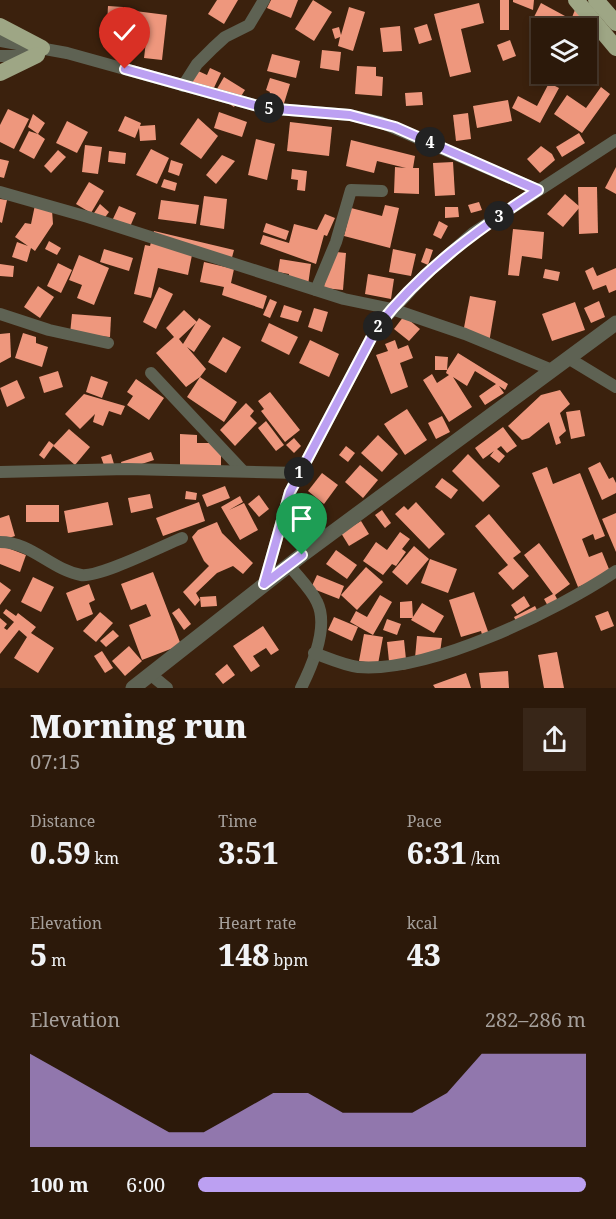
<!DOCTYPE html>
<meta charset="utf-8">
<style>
body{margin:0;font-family:"Noto Serif",serif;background:#382618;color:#f1f3f6;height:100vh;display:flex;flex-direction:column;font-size:22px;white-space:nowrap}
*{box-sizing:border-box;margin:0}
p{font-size:20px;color:#a6a09c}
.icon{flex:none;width:33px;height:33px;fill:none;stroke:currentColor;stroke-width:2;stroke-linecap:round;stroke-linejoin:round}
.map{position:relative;height:688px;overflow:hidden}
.side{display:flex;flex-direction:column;background:#2c190a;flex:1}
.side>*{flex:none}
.buttons{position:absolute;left:531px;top:18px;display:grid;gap:12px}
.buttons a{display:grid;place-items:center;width:66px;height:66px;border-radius:0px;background:#2c190a;box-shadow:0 3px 9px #0003,0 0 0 2px #48382b;font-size:30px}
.pin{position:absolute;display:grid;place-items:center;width:51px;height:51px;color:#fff;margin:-62px -26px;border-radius:50% 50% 50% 0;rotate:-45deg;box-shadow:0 0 6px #0007}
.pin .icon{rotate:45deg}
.km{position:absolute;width:30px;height:30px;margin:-15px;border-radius:50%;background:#222;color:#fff;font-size:16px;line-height:30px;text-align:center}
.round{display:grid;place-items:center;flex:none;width:63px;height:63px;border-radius:0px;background:#382618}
.headline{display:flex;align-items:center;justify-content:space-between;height:102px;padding:0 30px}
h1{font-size:33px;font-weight:800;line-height:45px}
.metrics{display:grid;grid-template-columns:repeat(3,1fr);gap:9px;height:102px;padding:6px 30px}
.metrics div{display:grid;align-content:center}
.metrics b{font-size:30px;font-weight:800}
.metrics small{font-size:16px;font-weight:400}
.metrics p{font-size:16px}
.chart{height:168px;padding:12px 30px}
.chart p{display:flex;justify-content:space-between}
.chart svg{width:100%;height:108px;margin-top:6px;fill:#bca0f2;opacity:.7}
ul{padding:0 30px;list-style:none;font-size:20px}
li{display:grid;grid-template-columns:96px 72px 1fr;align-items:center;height:45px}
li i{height:15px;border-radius:8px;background:#bca0f2}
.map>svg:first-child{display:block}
</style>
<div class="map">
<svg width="616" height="688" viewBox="0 0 616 688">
<rect width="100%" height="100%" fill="#3b210d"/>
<!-- building -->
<g fill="#ee977d">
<polygon points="217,0 238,0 224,24 208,14"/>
<polygon points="271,0 298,0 291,18 267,8"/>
<polygon points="313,0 332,12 314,41 295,29"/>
<rect x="500" y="0" width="9" height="30"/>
<polygon points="513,0 534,0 533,10 513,2"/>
<polygon points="479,3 484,23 461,29 471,72 450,77 434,14"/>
<polygon points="541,3 565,16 559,28 547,28 532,21"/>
<polygon points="108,6 123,7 122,25 107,24"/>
<polygon points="349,7 365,12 353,51 338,46 340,37 335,39 332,29 339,27 341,35"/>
<polygon points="576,7 589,12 583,28 568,28"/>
<polygon points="135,11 167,15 162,60 144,58 147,33 133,31"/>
<polygon points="427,24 432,40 419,44 414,28"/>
<polygon points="400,26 402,51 383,52 380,28"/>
<polygon points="120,29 133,31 131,47 118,45"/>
<polygon points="532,30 542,31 542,51 529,49"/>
<polygon points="510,40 516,56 503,61 497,45"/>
<polygon points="322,50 341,52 339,71 320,68"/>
<polygon points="272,54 300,61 296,78 267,71"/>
<polygon points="357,66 376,67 376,76 383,77 382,96 355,94"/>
<polygon points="210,68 221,73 211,94 189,83 196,70 207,75"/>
<polygon points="224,77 245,90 234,107 214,94"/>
<polygon points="270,78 290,84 281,113 264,108 270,92 266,90"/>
<polygon points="549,83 559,88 540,123 512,108 518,96 537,106"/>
<polygon points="601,87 610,94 582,133 554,114 567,95 586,108"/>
<polygon points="422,92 423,105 406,106 405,93"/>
<polygon points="508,100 512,121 477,128 473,106"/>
<polygon points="8,109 29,119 14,149 0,142 0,125"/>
<polygon points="219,112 247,122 242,137 214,128"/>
<polygon points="468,113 471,139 456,141 453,115"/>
<polygon points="33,114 45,123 38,134 45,139 34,159 19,151 29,131 38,134 28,127"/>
<polygon points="125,116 141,123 140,126 155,125 156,140 140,141 139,128 135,138 118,131"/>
<polygon points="198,118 218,136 201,159 180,144"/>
<polygon points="67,121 88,132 77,153 56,143"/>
<polygon points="290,122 332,127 329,156 287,151"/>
<polygon points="579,133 585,143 562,157 556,147"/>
<polygon points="256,139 275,144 267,180 248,175"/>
<polygon points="351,140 415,156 413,168 419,168 419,194 394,193 395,167 406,168 377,161 374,173 346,166"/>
<polygon points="85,145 102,147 98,174 82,172"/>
<polygon points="541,146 552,154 555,160 540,173 527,159"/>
<polygon points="151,149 169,158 157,184 136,175"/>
<polygon points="58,150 66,157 51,173 44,166"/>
<polygon points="109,151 126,153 125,164 108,162"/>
<polygon points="222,155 235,161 216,184 206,175"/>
<polygon points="0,159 9,161 4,178 0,177"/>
<polygon points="171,160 183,164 179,176 168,172"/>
<polygon points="453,162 455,195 435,196 433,163"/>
<polygon points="616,167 616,194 605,188"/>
<polygon points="292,169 307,171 305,191 297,190 298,180 291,179"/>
<polygon points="164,179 177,183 175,191 161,187"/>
<polygon points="89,182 104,191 91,213 76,204"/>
<polygon points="578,187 597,187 598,233 579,234"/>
<polygon points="565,194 580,207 563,227 547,214"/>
<polygon points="204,196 227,199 224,229 200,225"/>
<polygon points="0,199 7,200 2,223 0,222"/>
<polygon points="161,200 199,205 196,224 158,219"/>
<polygon points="479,202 482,210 471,213 468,205"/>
<polygon points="100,204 109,212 103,220 94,213"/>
<polygon points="35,205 52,210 53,224 35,251 31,248 27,262 12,257 17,242 28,246 15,237 25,223 31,224"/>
<polygon points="385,205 399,208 390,248 344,236 351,208 382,216"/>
<polygon points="119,206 136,213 129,229 112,221"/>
<polygon points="445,207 458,207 459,217 445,218"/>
<polygon points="325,214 335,218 327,236 324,235 316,264 260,244 263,235 289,243 294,224 317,230"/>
<polygon points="439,221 448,226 441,239 433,235"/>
<polygon points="266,223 289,231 286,240 263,232"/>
<polygon points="513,229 544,232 542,259 522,256 519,276 508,275"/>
<polygon points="154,231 234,250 230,265 192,255 188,275 158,268 151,298 134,294 145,245 150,246"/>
<polygon points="49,241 61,248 57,255 45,249"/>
<polygon points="426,248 433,250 428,265 421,262"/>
<polygon points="104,249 133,258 129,271 100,262"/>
<polygon points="393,249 416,254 411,276 389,272"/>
<polygon points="327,251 346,253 343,290 324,288"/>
<polygon points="79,255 109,268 94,305 77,298 82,285 69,280"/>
<polygon points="280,259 311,264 308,285 288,283 289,274 278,272"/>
<polygon points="204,262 234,269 231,283 267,296 263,309 222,295 224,287 200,282"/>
<polygon points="58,263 72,270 61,293 47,286"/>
<polygon points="0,264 14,266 13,277 0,276"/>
<polygon points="593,267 597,276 616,268 616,290 609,293 606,285 593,290 585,271"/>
<polygon points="545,269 560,272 558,281 543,278"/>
<polygon points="368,274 394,279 391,299 365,294"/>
<polygon points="38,286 54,297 40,318 24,307"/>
<polygon points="159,287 173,294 156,329 143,322"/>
<polygon points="470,296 496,301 489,343 462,338"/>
<polygon points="270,299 277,302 270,318 263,315"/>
<polygon points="599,301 605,317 591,323 584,308"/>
<polygon points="575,302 585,330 552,341 542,314"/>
<polygon points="284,305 302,311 298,322 280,317"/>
<polygon points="314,308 328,312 322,332 308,327"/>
<polygon points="184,310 197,322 179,339 183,344 199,318 211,326 194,352 187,347 206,369 200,377 237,402 224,422 187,397 200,377 186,387 156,353 174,337 166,328"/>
<polygon points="72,314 111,317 110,337 70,334"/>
<polygon points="404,316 420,329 409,341 394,329"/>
<polygon points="269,323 298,337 289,355 261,341"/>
<polygon points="10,333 11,357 0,363 0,334"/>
<polygon points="23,333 36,337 36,343 48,347 42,367 15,358"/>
<polygon points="223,337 241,347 226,373 208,362"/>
<polygon points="310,340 339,354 329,377 299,363"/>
<polygon points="395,340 398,349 408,345 413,358 400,363 408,387 391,394 376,355 388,351 385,344"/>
<polygon points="458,353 508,384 505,390 499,386 504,393 485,405 479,396 496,384 475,371 467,386 453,377 472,407 449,422 423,380 432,374 437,383 449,375 446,373 447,370 435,370 435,356 448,357 447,370"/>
<polygon points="58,371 63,387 44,393 39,377"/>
<polygon points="91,376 108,382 102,398 86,392"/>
<polygon points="136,379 164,398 149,420 127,405 133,396 127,392"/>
<polygon points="17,380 25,398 7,407 0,388"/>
<polygon points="560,390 570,404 560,413 566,431 559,437 561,443 556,445 549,422 529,438 522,440 508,426 541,395"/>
<polygon points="270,392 300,430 285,442 261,411 264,409 258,401"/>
<polygon points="84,394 125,406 121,415 109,411 103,426 93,422 95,414 80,429 65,414"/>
<polygon points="246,403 254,411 250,416 257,423 235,446 220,430"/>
<polygon points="407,409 427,440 405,455 384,424"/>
<polygon points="580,410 585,436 571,439 566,412"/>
<polygon points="442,416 450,432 436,439 428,423"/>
<polygon points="266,421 284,445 276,451 258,428"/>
<polygon points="503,427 517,446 507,453 501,446 497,449 505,456 499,463 490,456 494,451 483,459 475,448"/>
<polygon points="69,429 90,447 75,465 53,446"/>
<polygon points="180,434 197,435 197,443 221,443 221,467 180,466"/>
<polygon points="378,435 398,454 382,472 361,453"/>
<polygon points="294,438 301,446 294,453 286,445"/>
<polygon points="49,441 54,445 44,459 39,455"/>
<polygon points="346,446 355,453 348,462 339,455"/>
<polygon points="151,452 154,460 123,470 121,462"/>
<polygon points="111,454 114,464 105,468 101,457"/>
<polygon points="468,454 500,486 483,502 452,471"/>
<polygon points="600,462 609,479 613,477 616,483 616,493 602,500 588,468"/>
<polygon points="360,465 378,480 363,498 345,482"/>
<polygon points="547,467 553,484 580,473 605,536 595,540 593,534 582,539 589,557 602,552 611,574 578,587 532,473"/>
<polygon points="322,473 338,485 324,504 308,491"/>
<polygon points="442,478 458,490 451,499 435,487"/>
<polygon points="225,486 230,498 207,507 202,495"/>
<polygon points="186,491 197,493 196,500 185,499"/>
<polygon points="150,494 153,508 131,513 128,498"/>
<polygon points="259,495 269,509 259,517 248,504"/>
<polygon points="240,496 243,502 229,510 244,503 258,530 240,540 221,507"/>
<polygon points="108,502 113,525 68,533 64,511"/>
<polygon points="199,502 205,521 163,536 156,518"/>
<polygon points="416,502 445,534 429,549 395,514 404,506 408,510"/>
<rect x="26" y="505" width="33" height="17"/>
<polygon points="382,510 391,523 385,528 375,515"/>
<polygon points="616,513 616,552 602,519"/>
<polygon points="489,514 521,552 513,558 529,576 513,590 498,573 508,565 475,526"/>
<polygon points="9,515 15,536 0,541 0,518"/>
<polygon points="361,521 369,534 349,546 341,533"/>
<polygon points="217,522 222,533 253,563 243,574 233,566 217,573 196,593 200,600 195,606 183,592 209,566 204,561 192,537 198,530"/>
<polygon points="400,532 410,539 402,549 406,552 396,566 392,564 383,575 363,561 376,542 387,550"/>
<polygon points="539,543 570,584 555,595 559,603 549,608 544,599 553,594 524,555"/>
<polygon points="0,545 26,555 20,572 0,564"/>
<polygon points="414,546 429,559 407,585 392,572"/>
<polygon points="336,550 357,565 347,579 326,564"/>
<polygon points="430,559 457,569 448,593 421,583"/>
<polygon points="366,567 383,582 357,610 341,595"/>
<polygon points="153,572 181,645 142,660 129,625 151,616 146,604 131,610 121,584"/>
<polygon points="317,575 344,586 339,599 311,588"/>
<polygon points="33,577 54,587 41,612 21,602"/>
<polygon points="0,582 11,590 0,605"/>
<polygon points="89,584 95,600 89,603 93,614 77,621 66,593"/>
<polygon points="474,592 491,640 484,642 481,631 461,637 449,600"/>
<polygon points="380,595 392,602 373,635 350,622 356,611 367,617"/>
<polygon points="216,596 217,606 201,607 200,597"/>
<polygon points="524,596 530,606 517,614 511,605"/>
<polygon points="412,601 413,618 400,618 400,602"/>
<polygon points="422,603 444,616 434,633 411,620"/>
<polygon points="535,606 540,616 519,627 514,617"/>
<polygon points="179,608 191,624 184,630 172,613"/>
<polygon points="6,609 16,616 18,613 36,627 31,633 54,648 38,673 14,658 27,637 19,630 0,654 0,618 7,624 4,628 7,630 14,622 3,613"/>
<polygon points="608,611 614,626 601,631 595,616"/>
<polygon points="100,612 113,623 96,642 83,631"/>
<polygon points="334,617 358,627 352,641 328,630"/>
<polygon points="387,619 401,624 397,635 383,630"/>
<polygon points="263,626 279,650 271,655 266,648 253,656 260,666 251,672 233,646"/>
<polygon points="113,630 119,636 106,647 100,641"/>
<polygon points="364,634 383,637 378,664 359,661"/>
<polygon points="417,636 442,638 439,660 415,658"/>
<polygon points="404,640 407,669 390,671 387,642"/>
<polygon points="129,646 142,661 125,676 112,661"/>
<polygon points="102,651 113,668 105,673 94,656"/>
<polygon points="557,652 564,688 544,688 538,655"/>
<polygon points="227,664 235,675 223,684 215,674"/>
<polygon points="508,671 509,688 481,688 479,673"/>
<polygon points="466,673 471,688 435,688 433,685"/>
</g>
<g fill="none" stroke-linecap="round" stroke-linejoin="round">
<!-- minor -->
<g stroke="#5e6253" stroke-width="12">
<polyline points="0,41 67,53 265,108 350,115 380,122 538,190"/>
<polyline points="0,56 30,56"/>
<polyline points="183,86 197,64 213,48 225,37 249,25 264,0"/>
<polyline points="0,192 88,217 344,299 392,309 465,334 552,370"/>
<polyline points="316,290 336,242 351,190 382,191"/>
<polyline points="0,314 49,330 108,343"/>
<polyline points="568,358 616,387"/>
<polyline points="151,373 242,470"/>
<polyline points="0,472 127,469 299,473"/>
<path d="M 0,542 C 31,542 52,570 81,575 C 99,578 162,546 182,538"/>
<path d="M 289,565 C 298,577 311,589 317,602 C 329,626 312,666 301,688"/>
<polyline points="264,584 290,492 377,327 425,275 473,233 616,140"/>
<path d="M 314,653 C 328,658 343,665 358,667 C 430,673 556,611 616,571"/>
<polyline points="150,674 167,688"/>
</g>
<!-- tertiary -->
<polyline stroke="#5e6253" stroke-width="15" points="133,688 302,555 616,323"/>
<!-- trunk -->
<g stroke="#9ea685" stroke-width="16">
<polyline points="576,0 616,48"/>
<polyline points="596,0 616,23"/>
<polyline points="0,26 42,48"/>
<polyline points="0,73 37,55"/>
</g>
</g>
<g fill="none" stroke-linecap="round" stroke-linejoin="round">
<defs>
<path id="route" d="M 125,69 L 265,108 L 350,115 L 395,127 L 538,190 C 477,230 423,269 377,327 L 290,492 L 264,584 L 302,555"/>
</defs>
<!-- route casing -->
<use href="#route" stroke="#fff" stroke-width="12"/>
<!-- route -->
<use href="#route" stroke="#bca0f2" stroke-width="8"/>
</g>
</svg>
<div class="buttons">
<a><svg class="icon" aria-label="layers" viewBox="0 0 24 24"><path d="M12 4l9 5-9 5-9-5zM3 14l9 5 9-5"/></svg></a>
</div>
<div class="pin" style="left:302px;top:555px;background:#1e9e55"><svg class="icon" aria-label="arrive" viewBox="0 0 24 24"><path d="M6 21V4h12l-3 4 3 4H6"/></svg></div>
<div class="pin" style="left:125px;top:69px;background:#d93025"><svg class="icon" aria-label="check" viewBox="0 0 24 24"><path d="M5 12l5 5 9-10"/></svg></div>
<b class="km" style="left:299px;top:472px">1</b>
<b class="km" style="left:378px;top:326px">2</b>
<b class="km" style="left:499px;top:216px">3</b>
<b class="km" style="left:430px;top:142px">4</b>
<b class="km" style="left:269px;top:108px">5</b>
</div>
<section class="side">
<div class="headline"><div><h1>Morning run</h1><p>07:15</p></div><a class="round"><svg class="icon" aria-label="share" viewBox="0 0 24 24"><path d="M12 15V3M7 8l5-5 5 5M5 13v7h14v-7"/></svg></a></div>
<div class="metrics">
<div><p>Distance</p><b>0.59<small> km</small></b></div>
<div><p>Time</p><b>3:51</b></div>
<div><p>Pace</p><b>6:31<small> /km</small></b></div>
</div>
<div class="metrics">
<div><p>Elevation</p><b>5<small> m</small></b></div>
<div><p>Heart rate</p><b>148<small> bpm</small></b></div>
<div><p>kcal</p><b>43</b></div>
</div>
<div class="chart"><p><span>Elevation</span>282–286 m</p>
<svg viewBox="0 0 160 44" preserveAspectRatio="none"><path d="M0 44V6L10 14L20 22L30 30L40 38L50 38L60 30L70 22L80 22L90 30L100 30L110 30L120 22L130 6L140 6L150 6L160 6V44z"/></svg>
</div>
<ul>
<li><b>100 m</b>6:00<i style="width:100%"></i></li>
</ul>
</section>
